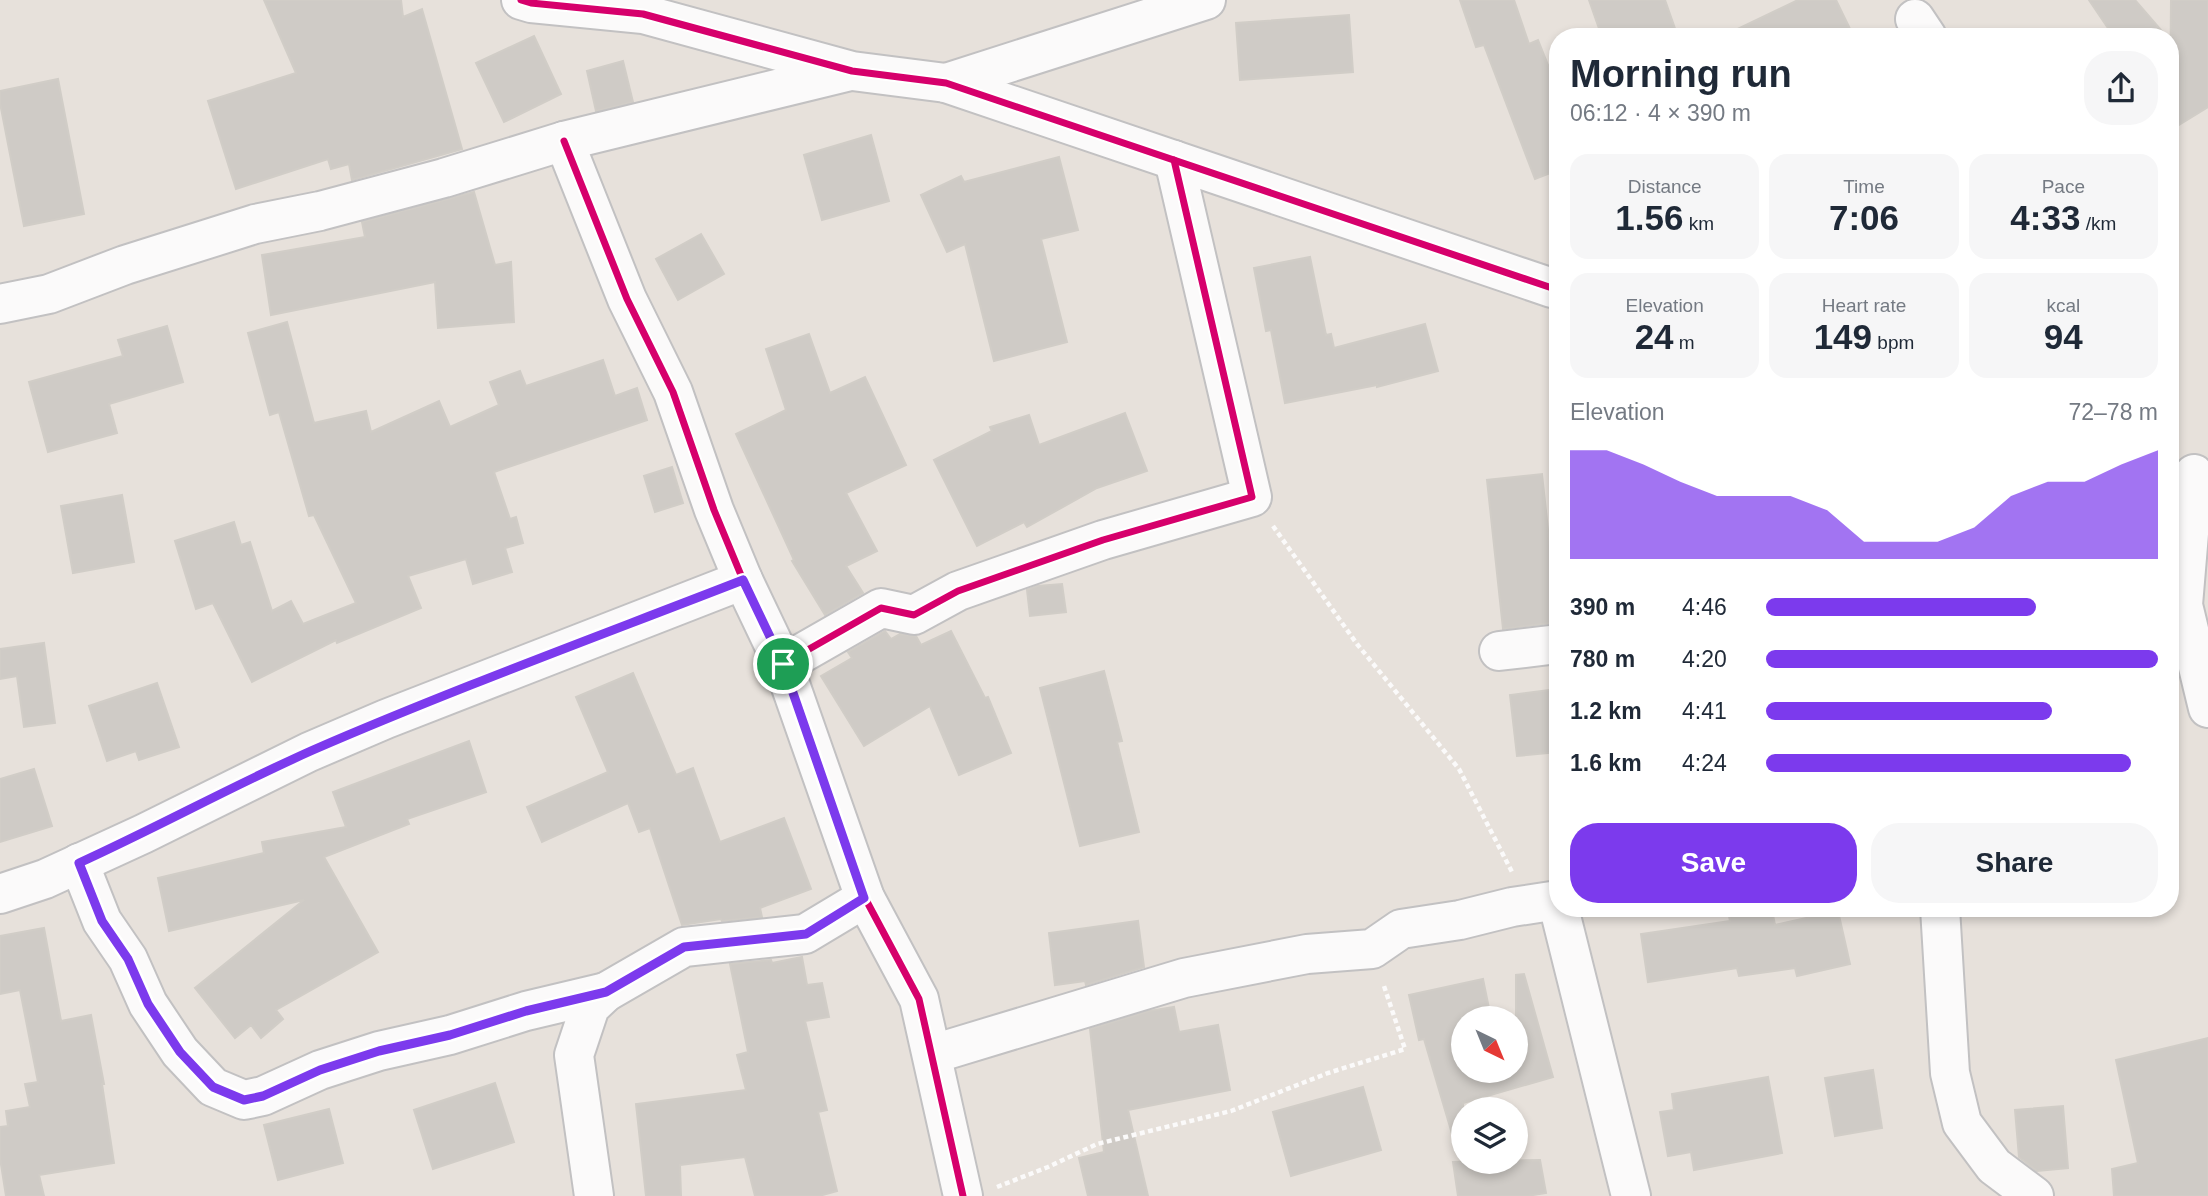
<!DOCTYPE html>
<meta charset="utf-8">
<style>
body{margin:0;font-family:Helvetica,sans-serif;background:#f6f6f7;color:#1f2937;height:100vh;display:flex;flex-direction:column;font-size:26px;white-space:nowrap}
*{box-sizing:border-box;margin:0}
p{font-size:23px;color:#747a83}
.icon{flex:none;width:38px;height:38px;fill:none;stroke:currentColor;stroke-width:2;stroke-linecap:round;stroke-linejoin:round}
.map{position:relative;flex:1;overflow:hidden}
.panel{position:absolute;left:1549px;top:28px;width:630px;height:889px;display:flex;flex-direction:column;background:#fff;border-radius:28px;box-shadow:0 4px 10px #0003}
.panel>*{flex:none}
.needle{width:46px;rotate:137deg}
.tools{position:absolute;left:1451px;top:1006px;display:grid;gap:14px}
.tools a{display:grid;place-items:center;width:77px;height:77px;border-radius:50%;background:#fff;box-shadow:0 4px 10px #0003;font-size:35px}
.pin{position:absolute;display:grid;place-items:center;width:60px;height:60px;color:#fff;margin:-30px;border:4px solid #fff;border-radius:50%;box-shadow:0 2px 7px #0007}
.round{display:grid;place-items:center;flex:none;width:74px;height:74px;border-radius:28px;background:#f6f6f7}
.headline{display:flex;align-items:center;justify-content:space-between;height:119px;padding:0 21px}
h1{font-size:38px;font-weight:700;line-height:52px}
.stats{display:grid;grid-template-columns:repeat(3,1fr);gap:10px;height:119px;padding:7px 21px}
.stats div{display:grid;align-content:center;border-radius:18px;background:#f6f6f7;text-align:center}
.stats b{font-size:35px;font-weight:700}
.stats small{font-size:19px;font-weight:400}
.stats p{font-size:19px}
.chart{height:196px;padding:14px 21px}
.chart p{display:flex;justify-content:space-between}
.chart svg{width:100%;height:126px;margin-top:7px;fill:#7c3aed;opacity:.7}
.cta{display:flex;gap:14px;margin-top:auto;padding:14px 21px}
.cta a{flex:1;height:80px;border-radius:28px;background:#7c3aed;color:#fff;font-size:28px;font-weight:700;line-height:80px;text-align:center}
.cta a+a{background:#f6f6f7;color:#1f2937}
ul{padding:0 21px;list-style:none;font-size:23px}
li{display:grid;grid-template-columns:112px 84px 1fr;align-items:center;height:52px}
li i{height:18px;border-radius:9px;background:#7c3aed}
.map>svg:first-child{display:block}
</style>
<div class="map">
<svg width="2208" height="1196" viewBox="0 0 2208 1196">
<rect width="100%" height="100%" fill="#e7e1db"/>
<!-- building -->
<g fill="#cfcbc6" stroke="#d1cdc7" stroke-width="2">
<polygon points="264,0 401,0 403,17 422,9 462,149 352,180 349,164 331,169 328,159 236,189 208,101 296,73"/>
<polygon points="1460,0 1514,0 1529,44 1538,40 1558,90 1558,170 1535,179 1484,45 1476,47"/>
<polygon points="1589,0 1665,0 1678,37 1602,37"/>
<polygon points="1798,0 1836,0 1854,37 1721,37"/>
<polygon points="2089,0 2135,0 2167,37 2114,37"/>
<polygon points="2171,0 2208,0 2208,107 2179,125 2170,111"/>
<polygon points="1349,15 1353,72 1240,80 1236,23"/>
<polygon points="534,36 561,94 504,122 476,63"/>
<polygon points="623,61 633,102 596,111 587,71"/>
<polygon points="58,79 84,214 24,226 0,103 0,91"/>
<polygon points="871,135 889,201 822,220 804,155"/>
<polygon points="1059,157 1078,230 1041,239 1067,342 994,361 965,244 947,252 921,195 961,176 964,182"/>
<polygon points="474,192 495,265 511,262 514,322 438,328 435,282 271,315 262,255 365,237 362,222"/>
<polygon points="701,234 724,274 678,300 656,259"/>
<polygon points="1310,257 1326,335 1331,334 1334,348 1425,324 1438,371 1377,387 1377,385 1285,403 1271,330 1266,331 1254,268"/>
<polygon points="287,322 314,423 366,411 371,432 439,401 450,427 499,405 490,382 520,371 526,386 603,360 615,396 637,388 647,420 494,472 510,519 516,517 523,543 505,548 512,572 473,584 466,559 408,576 421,608 337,643 336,640 252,682 213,603 196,609 175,541 234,522 241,545 250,542 272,611 291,601 303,624 356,603 314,515 309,516 279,412 270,415 248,333"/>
<polygon points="167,326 183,382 109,404 117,433 48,452 29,382 123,356 118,340"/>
<polygon points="809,334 830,393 865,377 906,465 846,493 877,551 846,566 863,593 825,615 792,561 794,560 736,434 786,410 766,349"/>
<polygon points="1125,413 1147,471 1097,488 1027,527 1024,522 977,546 934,460 992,431 990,427 1029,415 1039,445"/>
<polygon points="672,467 683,503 655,512 644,476"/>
<polygon points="1542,474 1558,622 1503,629 1487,480"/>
<polygon points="122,495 134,562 73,573 61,506"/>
<polygon points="1062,584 1066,612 1030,616 1027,590 1037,586"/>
<polygon points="885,631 891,639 900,634 916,636 921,645 951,631 985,698 988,697 1011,753 959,775 930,706 864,746 821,676 852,658 848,652"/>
<polygon points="44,643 55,723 24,727 17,676 0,679 0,649"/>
<polygon points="1104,671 1122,741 1117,742 1139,832 1080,846 1040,688"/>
<polygon points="633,673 676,775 693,768 720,842 784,818 811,889 760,908 762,917 722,921 721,919 682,925 650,828 639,832 628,803 542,842 527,807 608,772 576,697"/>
<polygon points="157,683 179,747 139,760 136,751 107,761 89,706"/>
<polygon points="1558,689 1558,752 1517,756 1510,695"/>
<polygon points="469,741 486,792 407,819 409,824 324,857 378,952 276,1010 283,1019 261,1038 251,1025 235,1038 195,988 304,900 169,931 158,878 264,853 262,842 346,827 333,792"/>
<polygon points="34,769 52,826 0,842 0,779"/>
<polygon points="1772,910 1775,925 1838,911 1850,964 1797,976 1795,968 1739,976 1737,968 1648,982 1641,934 1730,921 1729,916"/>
<polygon points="1138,921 1144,967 1086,985 1085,981 1055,985 1049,933"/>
<polygon points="44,928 61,1021 91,1015 104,1084 102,1084 114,1163 39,1175 44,1196 6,1196 0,1158 0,1127 8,1126 6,1111 30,1107 25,1084 38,1082 20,990 0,994 0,936"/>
<polygon points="802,957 807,985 822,983 829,1017 805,1021 827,1110 818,1112 837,1191 819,1196 755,1196 745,1157 680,1165 681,1196 646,1196 636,1104 746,1090 737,1055 748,1052 730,964 771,960 772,963"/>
<polygon points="1524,974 1553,1077 1463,1103 1463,1143 1455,1144 1424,1039 1419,1040 1409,995 1483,979 1491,1018 1463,1018 1463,1071 1516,1071 1516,975"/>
<polygon points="1174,1007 1179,1032 1218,1025 1230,1090 1128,1110 1148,1196 1088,1196 1079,1158 1104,1152 1090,1029 1149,1011"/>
<polygon points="2208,1038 2208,1196 2114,1196 2112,1169 2138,1163 2116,1060"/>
<polygon points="1873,1070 1882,1128 1835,1136 1825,1078"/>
<polygon points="1768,1077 1782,1153 1694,1170 1691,1152 1668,1156 1660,1112 1674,1110 1672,1094"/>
<polygon points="495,1083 514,1142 433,1169 414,1110"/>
<polygon points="1363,1087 1381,1150 1291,1176 1273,1112"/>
<polygon points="2063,1106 2068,1168 2037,1171 2019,1157 2015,1110"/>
<polygon points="329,1109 343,1163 278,1180 264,1125"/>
<polygon points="1540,1160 1546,1193 1527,1196 1458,1196 1453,1162"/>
</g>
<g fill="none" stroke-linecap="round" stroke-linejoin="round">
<defs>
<g id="minor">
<polyline points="521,0 531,3 643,14 852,71 946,83 1552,288 1558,287"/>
<polyline points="1915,19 1927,37"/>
<polyline points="946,83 1206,0"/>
<polyline points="564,141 627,299 673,392 714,510 743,580 783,664 865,898 919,999 963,1196"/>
<polyline points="0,304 49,294 125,265 255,224 320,211 444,178 564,141 850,71"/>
<polyline points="2194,474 2183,605 2208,708"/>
<polyline points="1499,651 1558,644"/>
<polyline points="783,664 881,608 914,615 958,591 1103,540 1252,497 1174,160"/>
<polyline points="79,863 102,921 128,959 148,1004 180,1052 213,1087 244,1100 263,1096 320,1070 379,1051 450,1035 526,1011 606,992"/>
<polyline points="0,894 45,879 143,834 309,752 386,719 743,580"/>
<polyline points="1559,908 1631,1196"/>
<polyline points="1940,908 1950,1073 1962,1123 1994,1166 2034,1196"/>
<polyline points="933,1054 1184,978 1307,954 1372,949 1401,929 1460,920 1512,907 1558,900"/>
<polyline points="594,1196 574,1055 590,1007 606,992 684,947 805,934 865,898"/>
</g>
</defs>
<!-- minor casing -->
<use href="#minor" stroke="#c2c1c2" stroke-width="42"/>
<!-- path -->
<g stroke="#fbfafa" stroke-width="4.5" stroke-dasharray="5 3.5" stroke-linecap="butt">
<polyline points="1273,526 1357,644 1459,769 1512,872"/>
<polyline points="997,1187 1048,1167 1097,1144 1231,1111 1328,1073 1405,1049 1383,983"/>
</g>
<!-- minor -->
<use href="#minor" stroke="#fbfafa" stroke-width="38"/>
<defs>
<g id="cycleway">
<polyline points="521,0 531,3 643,14 852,71 946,83 1552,288 1558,287"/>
<polyline points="564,141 627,299 673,392 714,510 743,580 783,664 865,898 919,999 963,1196"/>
<polyline points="783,664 881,608 914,615 958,591 1103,540 1252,497 1174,160"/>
</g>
</defs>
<!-- cycleway casing -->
<use href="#cycleway" stroke="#fff" stroke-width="11"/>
<!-- cycleway -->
<use href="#cycleway" stroke="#d6006c" stroke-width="7"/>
</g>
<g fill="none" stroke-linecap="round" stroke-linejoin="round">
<defs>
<path id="route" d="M 743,580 L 783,664 L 864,898 L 806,934 L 684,947 L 606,992 L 526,1011 L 450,1035 L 379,1051 L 320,1070 L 263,1096 L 244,1100 L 213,1087 L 180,1052 L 148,1004 L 128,959 L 102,921 L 79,863 C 158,827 234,785 313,750 C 454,689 599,636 743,580 Z"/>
</defs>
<!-- route casing -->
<use href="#route" stroke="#fff" stroke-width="14"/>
<!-- route -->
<use href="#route" stroke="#7c3aed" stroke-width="9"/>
</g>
</svg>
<div class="tools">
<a><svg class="needle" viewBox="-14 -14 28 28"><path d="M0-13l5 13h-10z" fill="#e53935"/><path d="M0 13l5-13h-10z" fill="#747a83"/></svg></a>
<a><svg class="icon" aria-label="layers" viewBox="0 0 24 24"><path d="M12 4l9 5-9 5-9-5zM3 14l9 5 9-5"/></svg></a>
</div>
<div class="pin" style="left:783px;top:664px;background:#1e9e55"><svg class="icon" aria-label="arrive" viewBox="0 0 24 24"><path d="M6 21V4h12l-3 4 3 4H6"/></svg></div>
<section class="panel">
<div class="headline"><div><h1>Morning run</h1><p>06:12 · 4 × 390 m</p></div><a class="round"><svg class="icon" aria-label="share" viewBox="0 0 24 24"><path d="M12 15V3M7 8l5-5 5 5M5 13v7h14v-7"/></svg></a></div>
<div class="stats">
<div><p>Distance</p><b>1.56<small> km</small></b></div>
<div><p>Time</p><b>7:06</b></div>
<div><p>Pace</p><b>4:33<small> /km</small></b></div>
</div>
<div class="stats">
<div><p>Elevation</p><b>24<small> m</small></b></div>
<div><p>Heart rate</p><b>149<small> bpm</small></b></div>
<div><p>kcal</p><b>94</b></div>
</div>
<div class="chart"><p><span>Elevation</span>72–78 m</p>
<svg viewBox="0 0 160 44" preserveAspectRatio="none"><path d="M0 44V6L10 6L20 11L30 17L40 22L50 22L60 22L70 27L80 38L90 38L100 38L110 33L120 22L130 17L140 17L150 11L160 6V44z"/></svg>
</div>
<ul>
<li><b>390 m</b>4:46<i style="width:69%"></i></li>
<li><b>780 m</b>4:20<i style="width:100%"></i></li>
<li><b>1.2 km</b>4:41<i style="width:73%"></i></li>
<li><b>1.6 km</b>4:24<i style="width:93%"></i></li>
</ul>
<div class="cta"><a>Save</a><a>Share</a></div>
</section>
</div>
